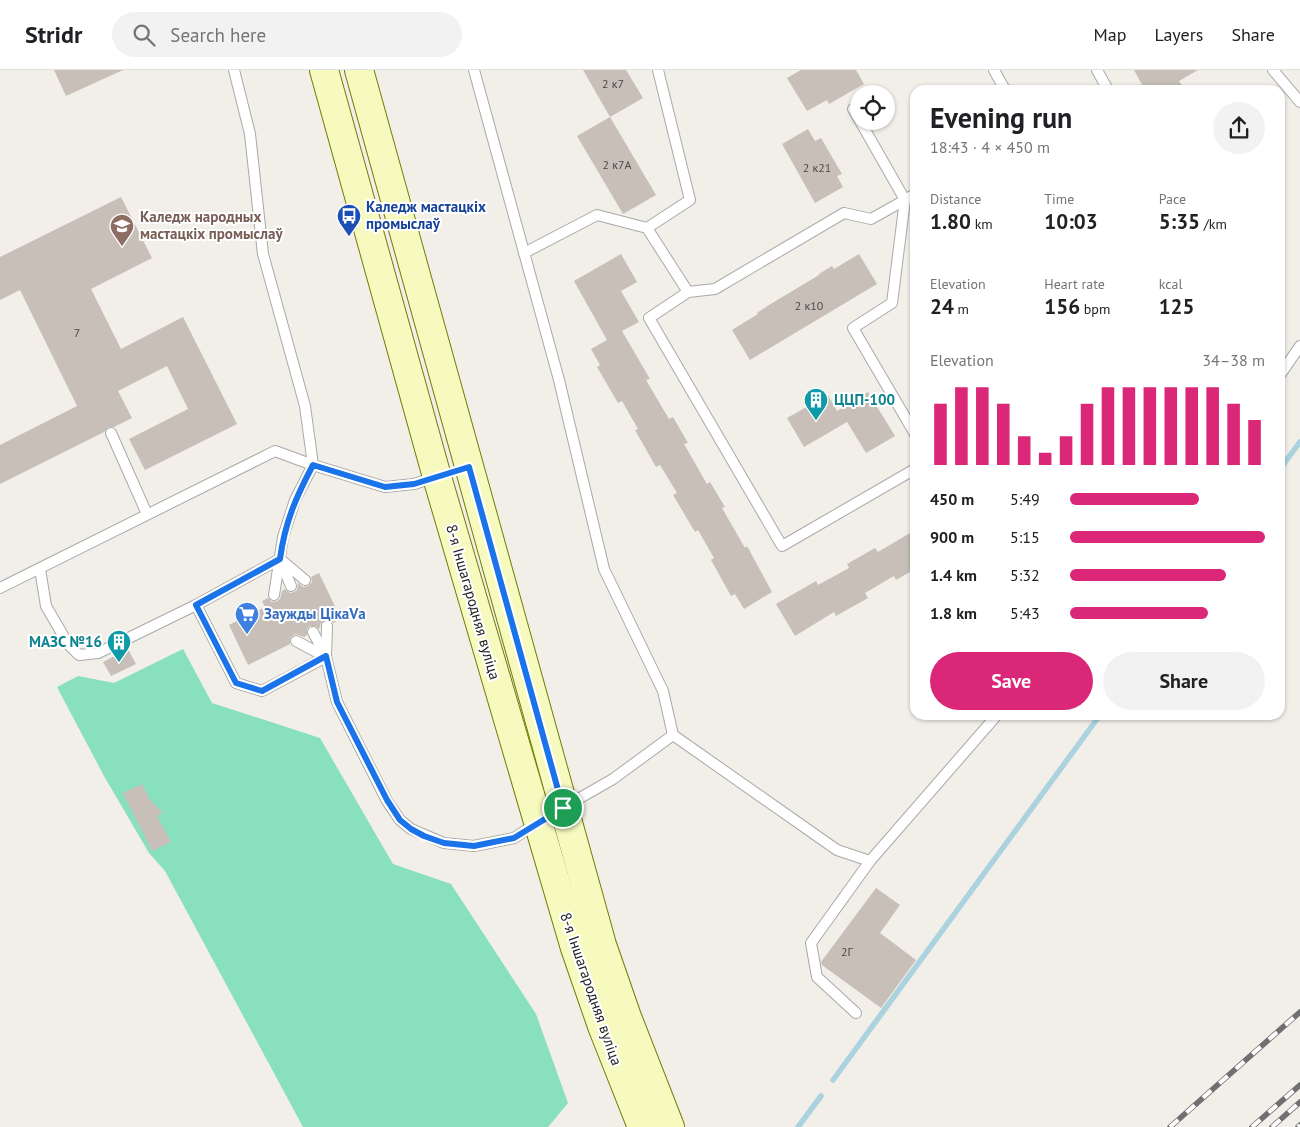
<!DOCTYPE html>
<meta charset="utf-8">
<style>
body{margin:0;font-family:"PT Sans",sans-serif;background:#f2f2f2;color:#202124;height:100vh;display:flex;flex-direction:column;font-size:19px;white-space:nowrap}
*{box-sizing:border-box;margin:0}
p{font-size:16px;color:#757577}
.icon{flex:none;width:28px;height:28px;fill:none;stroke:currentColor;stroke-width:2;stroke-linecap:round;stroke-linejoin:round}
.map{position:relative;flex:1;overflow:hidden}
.panel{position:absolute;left:910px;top:15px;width:375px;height:635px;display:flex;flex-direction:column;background:#fff;border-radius:15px;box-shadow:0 1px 4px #0004}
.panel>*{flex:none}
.fabs{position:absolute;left:850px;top:15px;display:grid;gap:10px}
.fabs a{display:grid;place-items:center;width:45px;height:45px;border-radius:50%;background:#fff;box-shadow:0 1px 4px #0004;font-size:25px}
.pin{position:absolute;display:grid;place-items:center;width:42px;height:42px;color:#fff;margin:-21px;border:2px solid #fff;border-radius:50%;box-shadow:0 1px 5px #0007}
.round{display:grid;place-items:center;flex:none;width:52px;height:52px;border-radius:26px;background:#f2f2f2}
.summary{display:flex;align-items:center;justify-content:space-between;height:85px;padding:0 20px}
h1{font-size:28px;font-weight:800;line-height:38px}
.metrics{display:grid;grid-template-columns:repeat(3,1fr);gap:8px;height:85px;padding:5px 20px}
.metrics div{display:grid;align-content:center}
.metrics b{font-size:21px;font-weight:800}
.metrics small{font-size:14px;font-weight:400}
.metrics p{font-size:14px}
.chart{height:140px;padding:10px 20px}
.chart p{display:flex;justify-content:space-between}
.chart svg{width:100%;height:90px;margin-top:5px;stroke:#db2777;stroke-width:6}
.primary-button{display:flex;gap:10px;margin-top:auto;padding:10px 20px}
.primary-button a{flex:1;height:58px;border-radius:30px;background:#db2777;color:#fff;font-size:20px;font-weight:800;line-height:58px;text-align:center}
.primary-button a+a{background:#f2f2f2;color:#202124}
ul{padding:0 20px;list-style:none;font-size:16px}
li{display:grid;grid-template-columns:80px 60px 1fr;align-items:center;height:38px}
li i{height:12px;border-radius:6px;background:#db2777}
header{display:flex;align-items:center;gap:30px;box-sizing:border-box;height:70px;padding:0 25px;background:#fff;border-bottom:1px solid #e0e0e0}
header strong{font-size:24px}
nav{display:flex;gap:28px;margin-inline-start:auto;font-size:18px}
.search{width:350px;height:45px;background:#f2f2f2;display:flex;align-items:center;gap:12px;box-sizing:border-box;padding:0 18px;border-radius:28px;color:#757577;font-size:19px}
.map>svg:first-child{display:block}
</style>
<header>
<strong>Stridr</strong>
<div class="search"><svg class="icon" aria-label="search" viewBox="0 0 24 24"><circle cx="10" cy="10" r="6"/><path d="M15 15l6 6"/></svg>Search here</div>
<nav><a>Map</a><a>Layers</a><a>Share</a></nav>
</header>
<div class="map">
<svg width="1300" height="1057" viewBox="0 0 1300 1057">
<rect width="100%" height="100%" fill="#f2efe9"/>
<!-- pitch -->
<polygon fill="#88e0be" points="183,579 212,633 320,668 393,794 451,814 536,944 568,1033 548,1057 303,1057 165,801 149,783 104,706 57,617 78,606 114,613"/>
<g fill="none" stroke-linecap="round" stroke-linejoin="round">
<!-- stream -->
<g stroke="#aad3df" stroke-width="5.5">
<polyline points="1280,399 1300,372"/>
<polyline points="833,1010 1100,645"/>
<polyline points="798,1057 821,1026"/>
</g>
</g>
<!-- building -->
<g fill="#c7bfb8">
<polygon points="54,0 123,0 66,26"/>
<polygon points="583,0 626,0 643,28 610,47"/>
<polygon points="801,0 856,0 864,14 829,34 827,30 807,41 787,8"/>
<polygon points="1134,0 1198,0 1179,11 1185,20 1145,20"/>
<polygon points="610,47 656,125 623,144 577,66"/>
<polygon points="808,59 815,71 821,68 842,104 837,106 843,117 815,133 782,74"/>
<polygon points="121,127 152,188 91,219 121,279 183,247 237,354 145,400 129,369 188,339 167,296 118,321 132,348 114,357 108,357 104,362 0,414 0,375 77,336 20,220 0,230 0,187"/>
<polygon points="621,184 637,212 621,221 639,252 622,261 650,309 646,310 669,349 673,347 688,373 684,374 707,414 710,412 725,437 722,438 745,478 747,476 772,522 744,539 735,524 731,526 711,490 714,488 698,460 695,462 673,425 677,423 660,395 656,397 635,360 638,359 622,331 618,333 597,297 600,295 591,279 607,270 574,211"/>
<polygon points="859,184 877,214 750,290 732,260 758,244 757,243 769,235 819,205 819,204 832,196 834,199"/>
<polygon points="868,322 895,366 866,383 847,352 804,377 787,348 828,325 837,341"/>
<polygon points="915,460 915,499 896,510 894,506 865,523 868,528 836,546 834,542 795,566 776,534 816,511 818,515 849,498 847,494 875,478 878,482"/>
<polygon points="319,503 341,549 333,553 330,550 324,550 321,553 319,559 316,556 310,556 307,559 307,565 304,567 296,564 293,565 290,568 290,574 248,595 229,555 265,537 262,531 268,528 272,532 277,531 280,529 282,521 285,519 290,523 294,522 297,520 298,513 303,517 308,516 312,512 311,507"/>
<polygon points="128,579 136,594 111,606 103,592"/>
<polygon points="142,714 150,730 163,743 157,746 171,772 152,781 123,723"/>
<polygon points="876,818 900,835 880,863 916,890 881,938 822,895 821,892"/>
</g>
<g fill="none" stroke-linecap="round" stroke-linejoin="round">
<defs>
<g id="service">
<polyline points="234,0 250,64 263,184 305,336 313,395 295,430 283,467 274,525"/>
<polyline points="474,0 559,310 604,499 663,621 673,665"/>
<polyline points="994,0 1005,20"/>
<polyline points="1097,0 1108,20"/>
<polyline points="1273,0 1300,32"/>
<polyline points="853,39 859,49"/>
<polyline points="905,130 892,233 853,258 915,364"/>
<polyline points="905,130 915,124"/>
<polyline points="647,158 688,222 715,219 844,143 871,149 905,130 860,51"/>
<polyline points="524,183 597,145 647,158 690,130 658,0"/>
<polyline points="688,222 649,248 782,476 915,399"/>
<polyline points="1280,305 1300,276"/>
<polyline points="111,363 147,444"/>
<polyline points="280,489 305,510"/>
<polyline points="281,492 291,516"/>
<polyline points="40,499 46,536 68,574 79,585 98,583 196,535 280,489"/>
<polyline points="0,518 275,381 313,395 385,417 414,414 436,407"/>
<polyline points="196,535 236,613 262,621 326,587"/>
<polyline points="313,562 326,587 337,632 387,731 400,750 411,759 444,773 474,776 514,768 537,753"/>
<polyline points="296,571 326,587"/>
<polyline points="326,586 327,556"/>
<polyline points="566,736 613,709 673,665 837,780 870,791 997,645"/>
<polyline points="856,943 817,907 811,873 870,791"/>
</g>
<g id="secondary">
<polyline points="324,0 437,407 575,878 602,956 642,1057"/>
<polyline points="359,0 602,875 627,947 670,1057"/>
</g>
</defs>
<!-- service casing -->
<use href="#service" stroke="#a9a9a9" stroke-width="12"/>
<!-- secondary casing -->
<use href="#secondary" stroke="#707d05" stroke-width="30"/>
<!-- service -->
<use href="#service" stroke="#fff" stroke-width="10"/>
<!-- secondary -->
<use href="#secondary" stroke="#f7fabf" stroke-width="28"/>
<defs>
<g id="rail">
<polyline points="1170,1057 1300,942"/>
<polyline points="1252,1057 1300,1015"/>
<polyline points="1272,1057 1300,1032"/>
<polyline points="1298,1057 1300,1055"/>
</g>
</defs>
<!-- rail casing -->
<use href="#rail" stroke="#707070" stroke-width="5.5"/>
<!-- rail -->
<use href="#rail" stroke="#fff" stroke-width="4" stroke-dasharray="11" stroke-linecap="butt"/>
</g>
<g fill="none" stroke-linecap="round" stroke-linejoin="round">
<defs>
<path id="route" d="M 313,395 L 385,417 L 414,414 L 469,397 L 563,738 L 514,768 L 474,776 L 444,773 L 424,766 L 411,759 L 400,750 L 387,730 L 337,632 L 326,586 L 262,621 L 236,613 L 196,535 L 280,489 C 285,452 296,427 313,395 Z"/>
</defs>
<!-- route casing -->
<use href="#route" stroke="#fff" stroke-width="10"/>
<!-- route -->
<use href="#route" stroke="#1a73e8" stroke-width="6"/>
</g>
<!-- icons -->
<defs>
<symbol id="bus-pin" viewBox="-11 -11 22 30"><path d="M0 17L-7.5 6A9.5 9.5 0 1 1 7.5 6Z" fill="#1a4fb4" stroke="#fff"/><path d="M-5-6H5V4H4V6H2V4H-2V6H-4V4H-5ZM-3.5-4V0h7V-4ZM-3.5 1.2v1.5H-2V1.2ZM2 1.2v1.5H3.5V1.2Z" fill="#fff"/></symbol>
<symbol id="university-pin" viewBox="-11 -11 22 30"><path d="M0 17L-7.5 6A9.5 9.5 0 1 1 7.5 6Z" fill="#8d6e63" stroke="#fff"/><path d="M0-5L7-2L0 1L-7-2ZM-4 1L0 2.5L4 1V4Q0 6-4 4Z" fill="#fff"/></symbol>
<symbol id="building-pin" viewBox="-11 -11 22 30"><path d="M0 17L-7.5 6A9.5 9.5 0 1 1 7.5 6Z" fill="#0f9aa8" stroke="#fff"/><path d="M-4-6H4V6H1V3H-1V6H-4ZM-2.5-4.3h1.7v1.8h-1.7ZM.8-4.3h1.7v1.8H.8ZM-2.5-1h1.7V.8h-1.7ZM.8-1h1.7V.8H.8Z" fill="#fff"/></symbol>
<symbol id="supermarket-pin" viewBox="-11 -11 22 30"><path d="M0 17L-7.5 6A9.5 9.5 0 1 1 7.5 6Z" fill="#3f7fe0" stroke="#fff"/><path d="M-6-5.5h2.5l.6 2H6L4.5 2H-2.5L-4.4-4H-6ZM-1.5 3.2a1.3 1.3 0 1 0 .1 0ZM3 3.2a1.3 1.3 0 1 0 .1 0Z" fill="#fff"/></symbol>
</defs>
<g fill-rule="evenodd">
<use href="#bus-pin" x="335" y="132" width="28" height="38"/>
<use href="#university-pin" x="108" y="142" width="28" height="38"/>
<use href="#building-pin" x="802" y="316" width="28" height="38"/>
<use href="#supermarket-pin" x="233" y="530" width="28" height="38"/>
<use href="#building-pin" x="105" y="558" width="28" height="38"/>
</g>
<g text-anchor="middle" stroke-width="4" stroke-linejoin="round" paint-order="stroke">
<!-- number labels -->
<g font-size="12" fill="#4b4948">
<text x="613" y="18">2 к7</text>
<text x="617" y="99">2 к7А</text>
<text x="817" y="102">2 к21</text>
<text x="809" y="240">2 к10</text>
<text x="77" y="267">7</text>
<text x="847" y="886">2Г</text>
</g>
<!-- transit labels -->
<g font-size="15" font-weight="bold" fill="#164399" stroke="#fff" text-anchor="start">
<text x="366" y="142">Каледж мастацкіх<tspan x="366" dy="17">промыслаў</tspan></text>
</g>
<!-- education labels -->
<g font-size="15" font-weight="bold" fill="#785e54" stroke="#fff" text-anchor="start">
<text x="140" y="152">Каледж народных<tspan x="140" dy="17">мастацкіх промыслаў</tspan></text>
</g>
<!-- culture labels -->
<g font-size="15" font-weight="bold" fill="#0d838f" stroke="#fff" text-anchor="start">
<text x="834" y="335">ЦЦП-100</text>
<text x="102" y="577" text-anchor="end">МАЗС №16</text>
</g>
<!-- street labels -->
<g font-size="15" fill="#222" stroke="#fff">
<text transform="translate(473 532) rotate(74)" y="5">8-я Іншагародняя вуліца</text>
<text transform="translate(591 919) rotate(71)" y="5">8-я Іншагародняя вуліца</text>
</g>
<!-- shop labels -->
<g font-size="15" font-weight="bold" fill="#366cbe" stroke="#fff" text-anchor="start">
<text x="264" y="549">Заужды ЦікаVа</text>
</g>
</g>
</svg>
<div class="fabs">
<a><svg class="icon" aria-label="locate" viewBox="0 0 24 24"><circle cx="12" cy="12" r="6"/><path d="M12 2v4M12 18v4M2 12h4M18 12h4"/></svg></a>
</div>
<div class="pin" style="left:563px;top:738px;background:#1e9e55"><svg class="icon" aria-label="arrive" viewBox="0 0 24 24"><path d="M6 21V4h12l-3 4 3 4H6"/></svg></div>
<section class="panel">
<div class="summary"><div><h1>Evening run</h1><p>18:43 · 4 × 450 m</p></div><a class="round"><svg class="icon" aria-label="share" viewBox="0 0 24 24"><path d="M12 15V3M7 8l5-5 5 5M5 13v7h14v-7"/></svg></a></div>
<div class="metrics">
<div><p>Distance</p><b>1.80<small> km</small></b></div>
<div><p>Time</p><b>10:03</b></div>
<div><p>Pace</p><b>5:35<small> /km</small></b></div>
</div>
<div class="metrics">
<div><p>Elevation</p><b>24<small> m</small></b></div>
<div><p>Heart rate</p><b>156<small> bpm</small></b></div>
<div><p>kcal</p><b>125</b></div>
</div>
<div class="chart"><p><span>Elevation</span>34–38 m</p>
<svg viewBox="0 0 160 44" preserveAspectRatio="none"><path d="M5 44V14M15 44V6M25 44V6M35 44V14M45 44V30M55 44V38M65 44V30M75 44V14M85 44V6M95 44V6M105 44V6M115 44V6M125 44V6M135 44V6M145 44V14M155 44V22"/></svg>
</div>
<ul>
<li><b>450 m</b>5:49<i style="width:66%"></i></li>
<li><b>900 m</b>5:15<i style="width:100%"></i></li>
<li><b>1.4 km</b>5:32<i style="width:80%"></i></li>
<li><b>1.8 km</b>5:43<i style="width:71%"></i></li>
</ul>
<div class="primary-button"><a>Save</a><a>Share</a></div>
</section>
</div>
